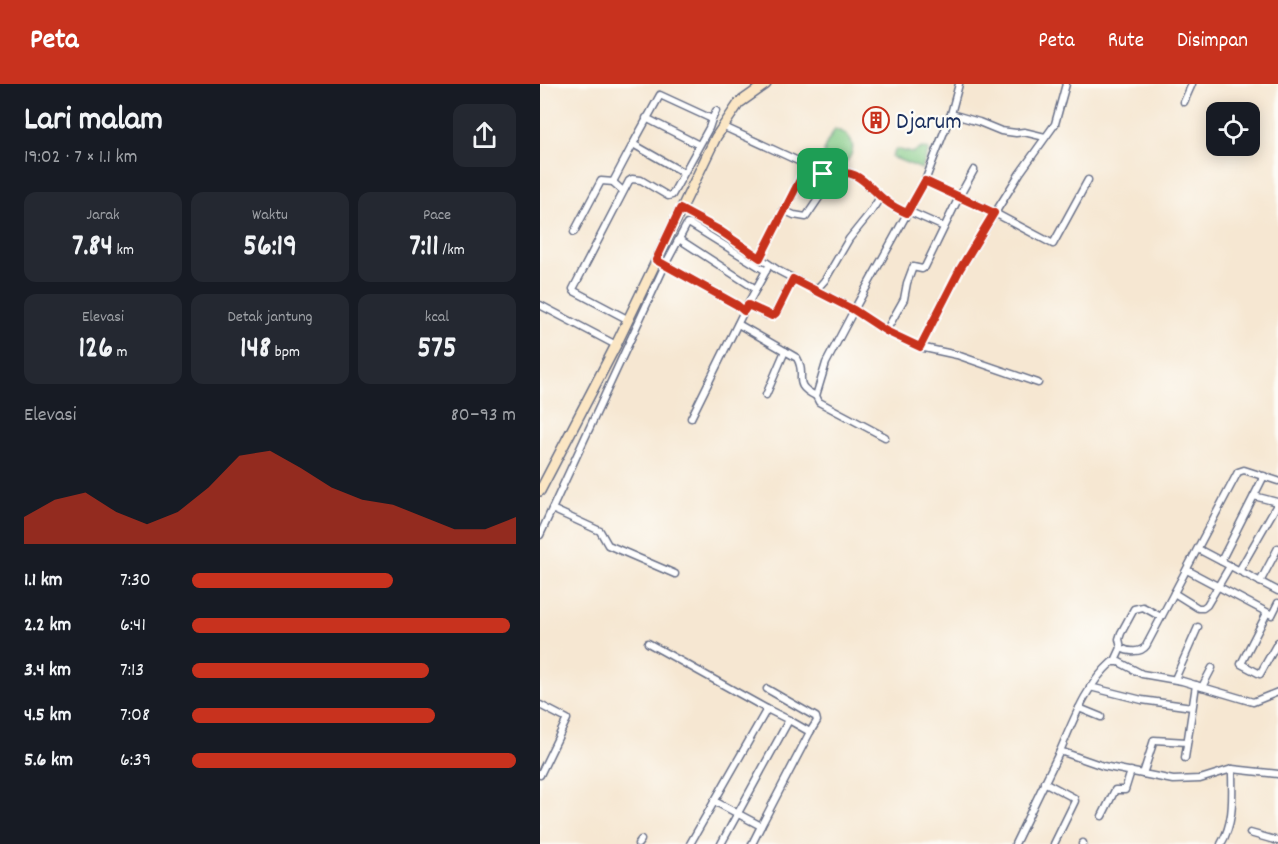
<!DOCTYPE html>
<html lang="id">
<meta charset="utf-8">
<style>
body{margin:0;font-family:Dekko,sans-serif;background:#242831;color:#f1f3f6;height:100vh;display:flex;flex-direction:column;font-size:22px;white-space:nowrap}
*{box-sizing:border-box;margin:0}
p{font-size:20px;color:#9ea1a6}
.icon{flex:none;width:33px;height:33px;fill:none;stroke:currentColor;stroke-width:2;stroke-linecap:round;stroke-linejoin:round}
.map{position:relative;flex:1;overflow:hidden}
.drawer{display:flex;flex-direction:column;background:#171b24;width:540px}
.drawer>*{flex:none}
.controls{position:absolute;left:666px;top:18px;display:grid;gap:12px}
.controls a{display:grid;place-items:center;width:54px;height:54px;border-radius:12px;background:#171b24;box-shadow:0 3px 15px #0003;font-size:30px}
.pin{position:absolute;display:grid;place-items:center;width:51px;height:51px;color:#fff;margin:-26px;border-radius:12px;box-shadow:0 3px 9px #0006}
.round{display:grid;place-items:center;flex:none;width:63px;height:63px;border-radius:12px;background:#242831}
.summary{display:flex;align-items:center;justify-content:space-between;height:102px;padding:0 24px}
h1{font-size:33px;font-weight:700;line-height:45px}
.stats{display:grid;grid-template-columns:repeat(3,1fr);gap:9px;height:102px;padding:6px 24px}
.stats div{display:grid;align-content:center;border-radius:12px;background:#242831;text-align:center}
.stats b{font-size:30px;font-weight:700}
.stats small{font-size:16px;font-weight:400}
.stats p{font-size:16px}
.chart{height:168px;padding:12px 24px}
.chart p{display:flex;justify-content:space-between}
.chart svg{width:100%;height:108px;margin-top:6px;fill:#c8321e;opacity:.7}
ul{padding:0 24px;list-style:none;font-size:20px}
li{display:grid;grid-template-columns:96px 72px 1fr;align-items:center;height:45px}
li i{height:15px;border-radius:8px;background:#c8321e}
header{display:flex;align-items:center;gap:36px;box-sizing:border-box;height:84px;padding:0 30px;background:#c8321e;color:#fff}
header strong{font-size:28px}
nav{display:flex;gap:33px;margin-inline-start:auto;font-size:21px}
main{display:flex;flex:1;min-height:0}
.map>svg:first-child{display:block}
</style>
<header>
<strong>Peta</strong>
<nav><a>Peta</a><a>Rute</a><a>Disimpan</a></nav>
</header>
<main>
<section class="drawer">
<div class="summary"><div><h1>Lari malam</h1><p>19:02 · 7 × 1.1 km</p></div><a class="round"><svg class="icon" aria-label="share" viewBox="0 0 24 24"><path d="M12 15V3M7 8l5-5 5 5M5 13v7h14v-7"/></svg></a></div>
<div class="stats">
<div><p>Jarak</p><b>7.84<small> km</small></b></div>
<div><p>Waktu</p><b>56:19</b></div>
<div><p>Pace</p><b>7:11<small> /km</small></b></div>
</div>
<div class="stats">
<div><p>Elevasi</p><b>126<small> m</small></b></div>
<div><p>Detak jantung</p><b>148<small> bpm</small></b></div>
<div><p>kcal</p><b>575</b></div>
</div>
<div class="chart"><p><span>Elevasi</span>80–93 m</p>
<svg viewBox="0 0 160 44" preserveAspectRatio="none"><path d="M0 44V33L10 26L20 23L30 31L40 36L50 31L60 21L70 8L80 6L90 13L100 21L110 26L120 28L130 33L140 38L150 38L160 33V44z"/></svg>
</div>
<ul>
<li><b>1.1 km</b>7:30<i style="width:62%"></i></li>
<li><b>2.2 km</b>6:41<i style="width:98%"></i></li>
<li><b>3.4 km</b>7:13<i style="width:73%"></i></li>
<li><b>4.5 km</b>7:08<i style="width:75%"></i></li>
<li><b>5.6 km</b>6:39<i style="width:100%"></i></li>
</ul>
</section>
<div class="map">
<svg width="738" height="760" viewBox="0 0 738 760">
<rect width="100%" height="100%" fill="#fdfcf7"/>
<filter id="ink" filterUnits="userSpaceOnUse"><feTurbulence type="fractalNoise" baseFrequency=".0167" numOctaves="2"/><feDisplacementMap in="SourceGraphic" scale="12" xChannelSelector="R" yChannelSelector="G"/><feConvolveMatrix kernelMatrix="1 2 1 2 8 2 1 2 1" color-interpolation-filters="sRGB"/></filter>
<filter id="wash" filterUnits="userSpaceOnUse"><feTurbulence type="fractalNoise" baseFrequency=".008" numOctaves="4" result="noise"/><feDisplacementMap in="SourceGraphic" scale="24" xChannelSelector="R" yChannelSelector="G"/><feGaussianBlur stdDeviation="1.35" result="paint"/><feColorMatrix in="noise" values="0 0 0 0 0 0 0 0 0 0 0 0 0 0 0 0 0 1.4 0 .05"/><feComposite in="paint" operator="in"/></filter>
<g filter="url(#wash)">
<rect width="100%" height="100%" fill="#f6e7d2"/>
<!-- green -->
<g fill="#82c985" stroke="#4e7c72" stroke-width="1.5">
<path d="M 295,45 C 299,47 306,49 308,52 C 323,69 298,90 282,88 L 285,62 Z"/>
<polygon points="382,64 389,66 382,85 352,73 356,65 372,69"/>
</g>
</g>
<g filter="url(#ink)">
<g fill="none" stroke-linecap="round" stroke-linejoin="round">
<defs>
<g id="street">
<polyline points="419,0 411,30 385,97 314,226 346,247 380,263 417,271 498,299"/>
<polyline points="644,18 652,0"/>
<polyline points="411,30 439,38 461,47 476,49 484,48 505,53"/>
<polyline points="106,34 159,61"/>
<polyline points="172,35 176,27"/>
<path d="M 182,42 L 293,93 C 314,79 330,105 346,117 C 352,122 360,126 367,129"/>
<polyline points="385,97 451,127 513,160 548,96"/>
<polyline points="83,107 74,99 74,96 93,60"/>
<polyline points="140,125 179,146 239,187 314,226 286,279 276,312 279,318 345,353"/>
<polyline points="243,126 254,131 266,133 293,93"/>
<polyline points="368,127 404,143"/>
<polyline points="34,148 61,97 74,98"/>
<polyline points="139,155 216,205 204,227"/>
<polyline points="220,174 267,82"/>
<polyline points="116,176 197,221 204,227 151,334"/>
<polyline points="216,205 227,185"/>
<polyline points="275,207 285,196 309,155 330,129 341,112"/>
<polyline points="0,221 76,261"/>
<polyline points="208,221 227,231 234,231 253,195"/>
<polyline points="87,235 34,207 33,205 89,97 92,95 101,96 128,112 132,111 169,44 172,35 120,11 93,60 144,89"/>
<path d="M 198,240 L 257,274 C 268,293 250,299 276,312"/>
<polyline points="346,247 364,215 367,199 373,183 382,185 385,183 419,113 434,86"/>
<polyline points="380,263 420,185 480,89 515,40 526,0"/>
<polyline points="226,311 245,267"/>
<polyline points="714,412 737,418"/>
<polyline points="12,425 60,447 68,461 135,490"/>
<polyline points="0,451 125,181 147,140 150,140 226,187"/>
<polyline points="658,465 738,507"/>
<polyline points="681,477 724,392"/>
<polyline points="647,486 732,531 738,519"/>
<polyline points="699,487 738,419"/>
<polyline points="720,498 738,464"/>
<polyline points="634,509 658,524 663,524 667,521 690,482"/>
<polyline points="727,529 701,580 720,590 738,558"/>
<polyline points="108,559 227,625"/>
<path d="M 581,564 C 588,568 601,569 606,562 L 698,388 L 704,386 L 738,397"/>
<polyline points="575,577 581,564 579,555 581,549 594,525 603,523 621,533"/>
<polyline points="635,595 658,543"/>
<polyline points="550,603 602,616 652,623"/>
<polyline points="662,603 672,584"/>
<polyline points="227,605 276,633 277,637 270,648"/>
<polyline points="0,621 27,635 0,691"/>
<polyline points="539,624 561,633"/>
<path d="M 520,667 C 534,635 546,601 572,578 L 579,578 L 602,590 L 642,597 L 713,618 L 738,608"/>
<polyline points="645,674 656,601"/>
<polyline points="603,690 614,656 647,658"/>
<polyline points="504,698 534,714 535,717 514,760"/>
<polyline points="174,717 221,742 212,760"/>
<polyline points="562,732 575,706 585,706 591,687"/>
<polyline points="710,749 738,757"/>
<polyline points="98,760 101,756"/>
<polyline points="150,760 227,625 249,636"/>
<polyline points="181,760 249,636 270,648 221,742"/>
<polyline points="475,760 520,667 563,682 633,696 660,695 692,685 738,690"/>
<polyline points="542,760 543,759"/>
<path d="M 681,760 C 695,737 692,711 692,685"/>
</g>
<polyline id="secondary" points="0,407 76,261 176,53 199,19 226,0"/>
</defs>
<!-- street casing -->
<use href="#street" stroke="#686f87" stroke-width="9"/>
<!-- secondary casing -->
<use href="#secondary" stroke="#686f87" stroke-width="12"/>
<!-- street -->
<use href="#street" stroke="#fff" stroke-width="6"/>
<!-- secondary -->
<use href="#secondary" stroke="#fbe6c4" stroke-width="9"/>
</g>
</g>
<g fill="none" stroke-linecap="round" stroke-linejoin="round" filter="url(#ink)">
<defs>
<path id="route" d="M 267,82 L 293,93 C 314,79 330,105 346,117 C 352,122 360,126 367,129 L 385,97 L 454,129 L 420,185 L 380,263 L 346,247 L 314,226 L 253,195 L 236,229 L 232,232 L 208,221 L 204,227 L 197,221 L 116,176 L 140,125 L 179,146 L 220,174 Z"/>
</defs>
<!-- route casing -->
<use href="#route" stroke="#fff" stroke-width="12"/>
<!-- route -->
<use href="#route" stroke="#c8321e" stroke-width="8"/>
</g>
<!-- icons -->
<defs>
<symbol id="building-ring" viewBox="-11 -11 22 22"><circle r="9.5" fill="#fdfcf7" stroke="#c8321e" stroke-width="1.5"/><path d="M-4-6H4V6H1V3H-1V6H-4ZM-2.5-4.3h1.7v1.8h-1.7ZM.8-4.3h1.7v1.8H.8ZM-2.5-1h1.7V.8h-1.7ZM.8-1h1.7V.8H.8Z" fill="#c8321e"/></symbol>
</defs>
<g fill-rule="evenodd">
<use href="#building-ring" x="321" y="21" width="30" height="30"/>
</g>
<g text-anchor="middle" stroke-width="4.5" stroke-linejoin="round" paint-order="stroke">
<!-- poi labels -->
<g font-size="24" fill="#1b2f5e" stroke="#fdfcf7" text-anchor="start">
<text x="356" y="44">Djarum</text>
</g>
</g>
</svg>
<div class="controls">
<a><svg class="icon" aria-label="locate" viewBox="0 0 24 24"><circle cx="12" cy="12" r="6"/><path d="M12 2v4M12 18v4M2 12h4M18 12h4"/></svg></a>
</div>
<div class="pin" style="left:283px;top:90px;background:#1e9e55"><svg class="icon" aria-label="arrive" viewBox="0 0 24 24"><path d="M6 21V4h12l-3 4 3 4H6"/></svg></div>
</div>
</main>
